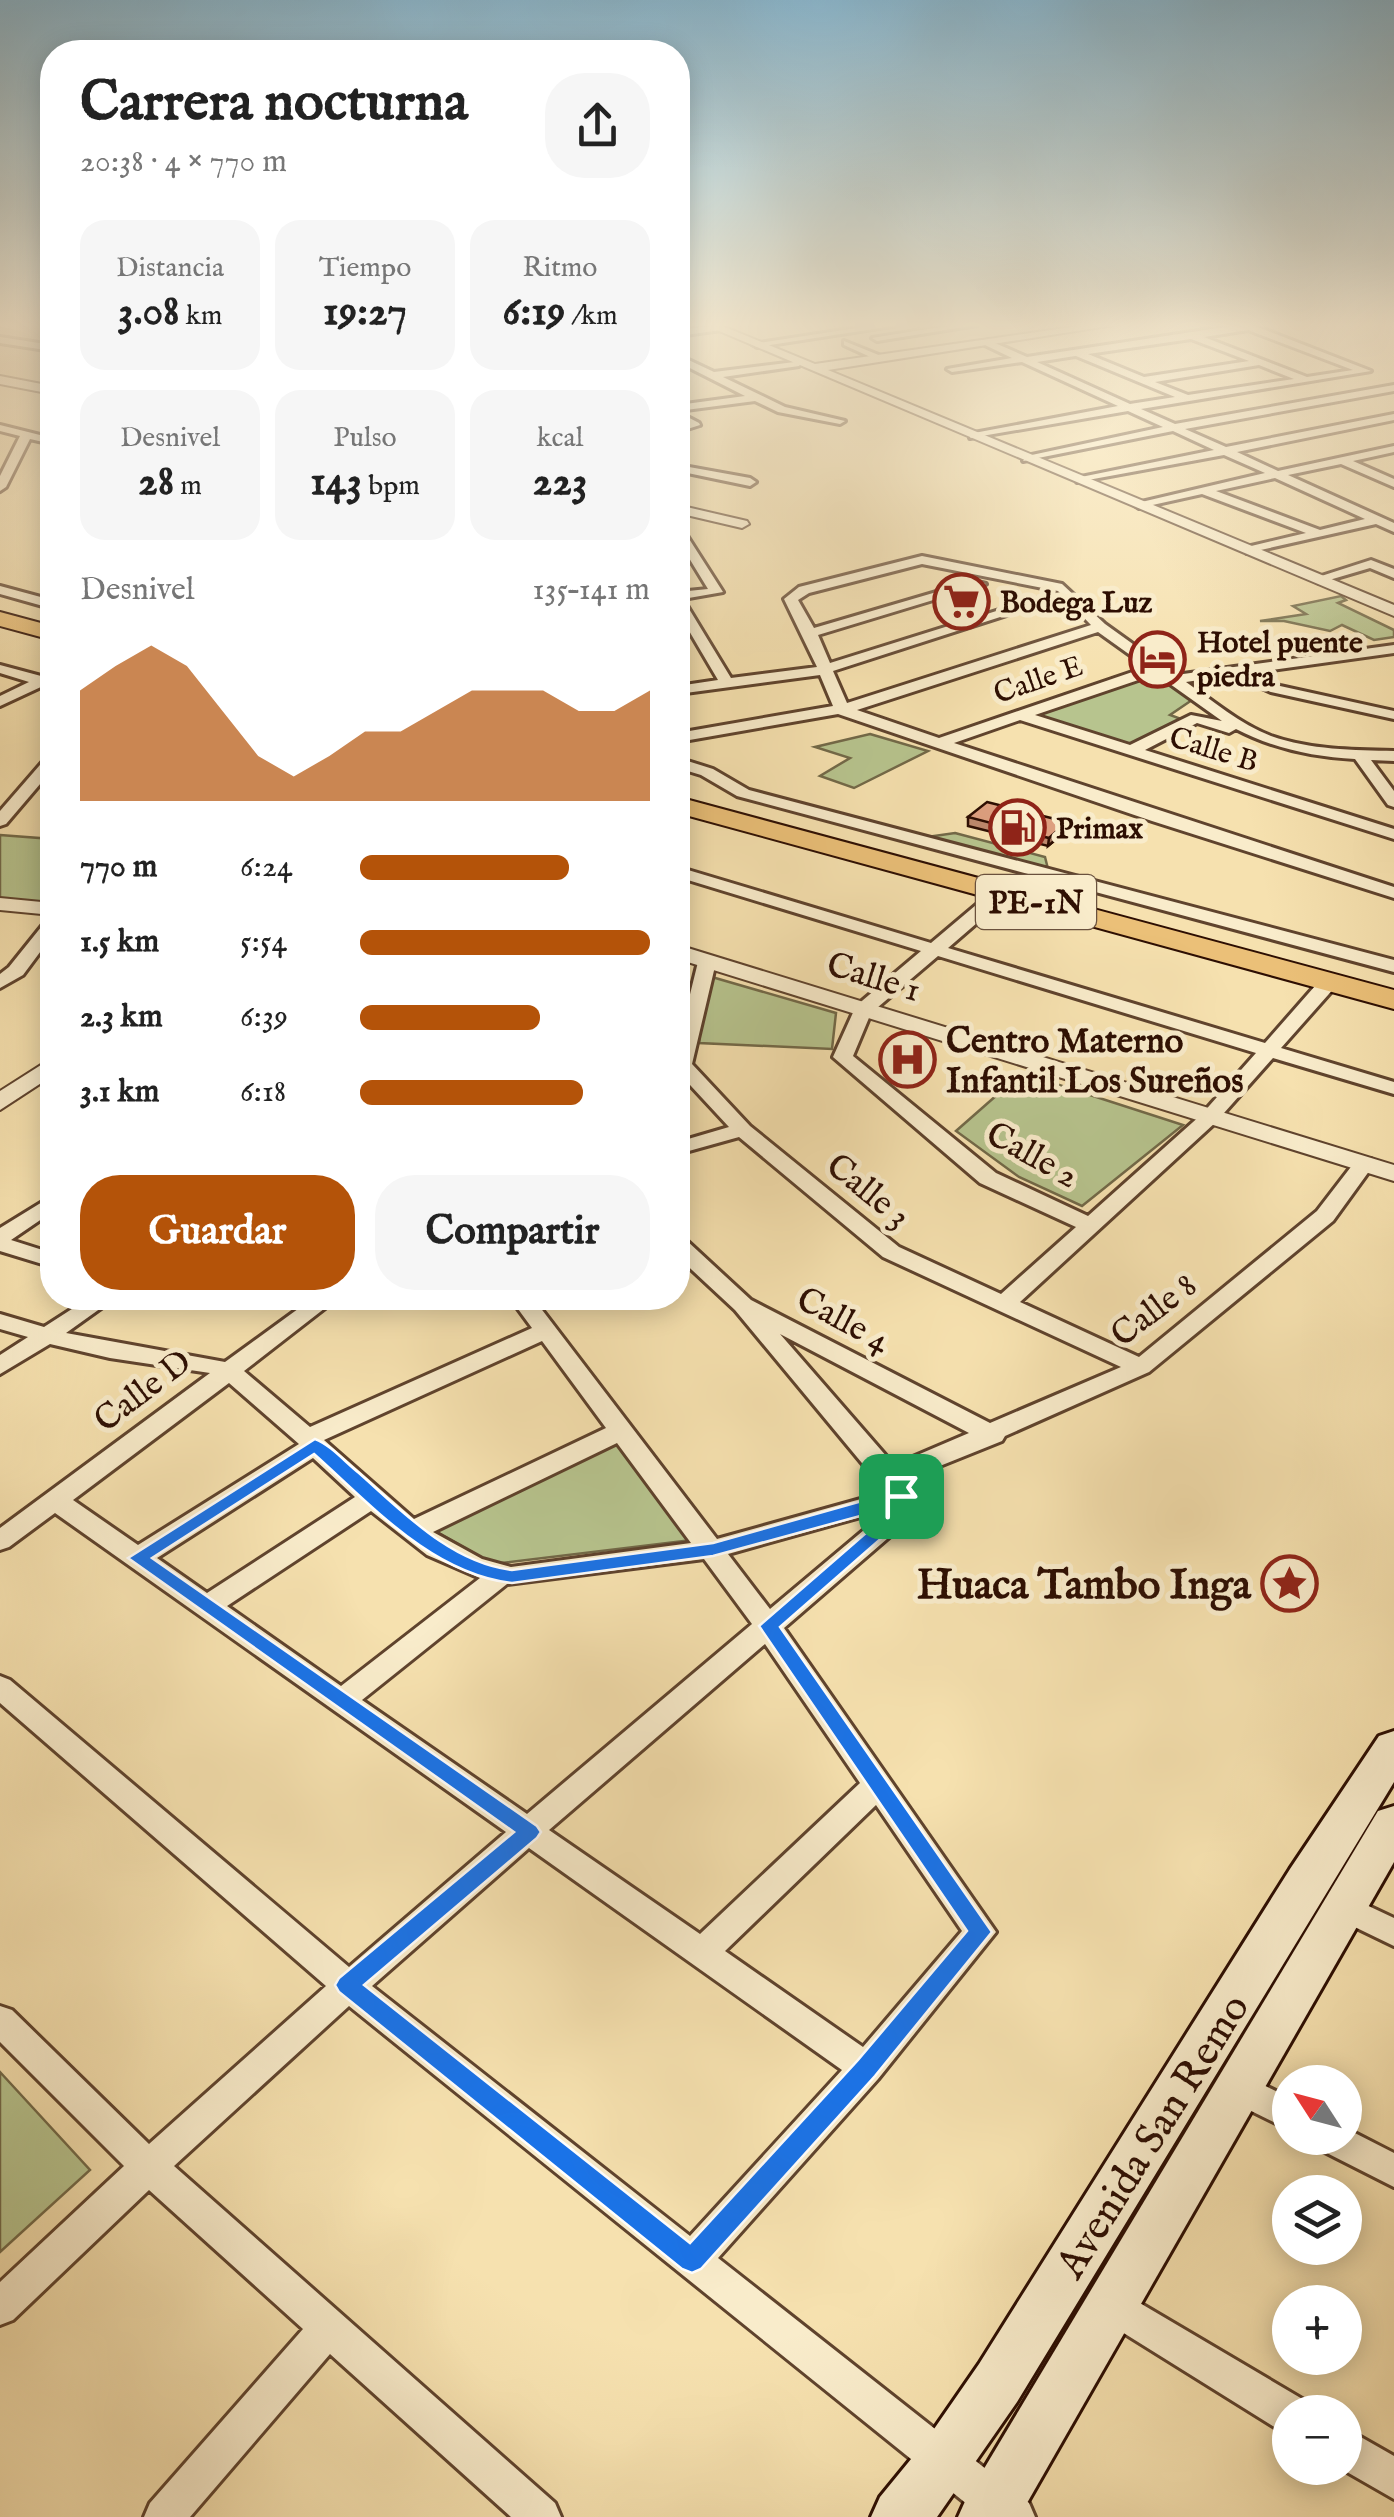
<!DOCTYPE html>
<html lang="es">
<meta charset="utf-8">
<style>
body{margin:0;font-family:"IM FELL English",serif;background:#f6f6f6;color:#222;height:100vh;display:flex;flex-direction:column;font-size:38px;white-space:nowrap}
*{box-sizing:border-box;margin:0}
p{font-size:32px;color:#767676}
.icon{flex:none;width:55px;height:55px;fill:none;stroke:currentColor;stroke-width:2;stroke-linecap:round;stroke-linejoin:round}
.map{position:relative;flex:1;overflow:hidden}
.side{position:absolute;left:40px;top:40px;width:650px;height:1270px;display:flex;flex-direction:column;background:#fff;border-radius:40px;box-shadow:0 5px 25px #0003}
.side>*{flex:none}
.needle{width:65px;rotate:306deg}
.buttons{position:absolute;left:1272px;top:2065px;display:grid;gap:20px}
.buttons a{display:grid;place-items:center;width:90px;height:90px;border-radius:50%;background:#fff;box-shadow:0 5px 25px #0003;font-size:50px}
.pin{position:absolute;display:grid;place-items:center;width:85px;height:85px;color:#fff;margin:-42px;border-radius:20px;box-shadow:0 5px 15px #0006}
.round{display:grid;place-items:center;flex:none;width:105px;height:105px;border-radius:40px;background:#f6f6f6}
.head{display:flex;align-items:center;justify-content:space-between;height:170px;padding:0 40px}
h1{font-size:55px;font-weight:700;line-height:75px}
.figures{display:grid;grid-template-columns:repeat(3,1fr);gap:15px;height:170px;padding:10px 40px}
.figures div{display:grid;align-content:center;border-radius:25px;background:#f6f6f6;text-align:center}
.figures b{font-size:42px;font-weight:700}
.figures small{font-size:28px;font-weight:400}
.figures p{font-size:28px}
.chart{height:280px;padding:20px 40px}
.chart p{display:flex;justify-content:space-between}
.chart svg{width:100%;height:180px;margin-top:10px;fill:#b45309;opacity:.7}
.cta{display:flex;gap:20px;margin-top:auto;padding:20px 40px}
.cta a{flex:1;height:115px;border-radius:40px;background:#b45309;color:#fff;font-size:40px;font-weight:700;line-height:115px;text-align:center}
.cta a+a{background:#f6f6f6;color:#222}
ul{padding:0 40px;list-style:none;font-size:32px}
li{display:grid;grid-template-columns:160px 120px 1fr;align-items:center;height:75px}
li i{height:25px;border-radius:12px;background:#b45309}
.map>svg:first-child{display:block}
</style>
<div class="map">
<svg width="1394" height="2517" viewBox="0 0 1394 2517">
<rect width="100%" height="100%" fill="#f6e1af"/>
<filter id="stains"><feTurbulence type="fractalNoise" baseFrequency=".002" numOctaves="4"/><feColorMatrix values="0 0 0 0 .2 0 0 0 0 .09 0 0 0 0 .02 0 0 0 .5 -.17"/></filter>
<radialGradient id="worn" r=".72"><stop offset=".6" stop-color="#630" stop-opacity="0"/><stop offset="1" stop-color="#630" stop-opacity=".3"/></radialGradient>
<!-- green -->
<g fill="#b7c48e" stroke="#726948" stroke-width="2.5">
<polygon points="1341,596 1346,600 1338,603 1394,630 1394,637 1374,640 1342,625 1330,631 1284,621 1260,621 1306,614 1293,606"/>
<polygon points="1148,676 1159,676 1192,700 1170,715 1181,719 1126,747 1029,717"/>
<polygon points="870,734 928,751 854,788 820,776 850,758 815,747"/>
<polygon points="955,833 1045,857 1049,873 913,839"/>
<polygon points="0,835 52,839 52,909 0,904"/>
<polygon points="705,975 836,1013 832,1049 699,1043"/>
<polygon points="1022,1073 1183,1125 1082,1206 1019,1177 956,1131"/>
<polygon points="615,1441 692,1540 493,1564 430,1528"/>
<polygon points="0,2072 90,2170 0,2252"/>
</g>
<g fill="none" stroke-linecap="round" stroke-linejoin="round">
<defs>
<g id="minor">
<polygon points="718,325 721,330 678,336 678,330"/>
<polygon points="876,325 899,325 757,347 752,344"/>
<polygon points="953,325 977,325 877,341 872,338"/>
<path d="M 1238,325 L 1253,325 L 1371,371 L 1141,409 L 1175,424 L 1394,385 L 1394,391 L 1185,429 L 1226,447 L 1394,414 L 1394,420 L 1237,452 L 1278,471 L 1394,446 L 1394,452 L 1353,461 L 1394,479 L 1394,487 L 1341,464 L 1288,475 L 1394,523 L 1394,532 L 1376,524 L 1247,553 L 1247,547 L 1306,533 L 1202,494 L 1139,508 L 1133,504 L 1265,473 L 1224,455 L 1077,482 L 1081,477 L 1214,450 L 1173,431 L 1023,461 L 1027,456 L 1163,427 L 1128,411 L 970,438 L 974,433 L 1118,406 L 1022,362 L 952,372 L 947,369 L 1012,358 L 985,345 L 988,340 L 1027,357 ZM 1248,330 L 1353,370 L 1307,377 L 1204,337 ZM 1191,339 L 1249,361 L 1144,377 L 1088,354 ZM 1075,356 L 1076,356 L 1175,397 L 1130,404 L 1037,362 ZM 1259,365 L 1294,379 L 1188,395 L 1155,382 ZM 1275,478 L 1365,519 L 1320,530 L 1216,491 Z"/>
<polygon points="0,337 52,345 52,351 0,343"/>
<polygon points="844,341 886,358 877,360 844,345"/>
<polygon points="678,355 714,372 803,361 799,366 723,377 785,407 845,421 840,424 778,412 755,401 678,411 678,405 745,396 678,362"/>
<polygon points="678,412 699,423 700,425 678,432 678,426 686,424 678,419"/>
<polygon points="0,425 52,438 52,444 30,439 6,487 0,491 0,476 20,436 0,431"/>
<polygon points="678,465 750,478 756,482 750,486 678,471"/>
<path d="M 678,527 L 684,531 L 723,592 L 683,599 L 731,678 L 817,667 L 784,599 L 799,587 L 922,556 L 1062,584 L 1105,624 L 1176,675 L 1394,645 L 1394,653 L 1251,673 L 1280,686 L 1394,711 L 1394,719 L 1271,692 L 1233,675 L 1186,682 C 1213,701 1240,724 1271,736 C 1310,750 1354,750 1394,751 L 1394,761 L 1371,760 L 1394,791 L 1394,807 L 1388,805 L 1355,759 C 1313,757 1272,748 1236,729 L 1229,733 L 1197,723 L 1145,750 L 1394,829 L 1394,839 L 1020,720 L 954,743 L 1394,887 L 1394,898 L 1152,821 L 838,714 L 678,742 L 678,733 L 833,706 L 820,675 L 678,694 L 678,686 L 718,680 L 678,612 L 678,592 L 708,589 L 678,540 ZM 922,564 L 1058,591 L 1091,625 L 847,703 L 833,671 L 1056,599 L 1044,596 L 830,663 L 818,635 L 986,584 L 974,581 L 814,628 L 798,600 L 809,593 ZM 1098,632 L 1147,667 L 939,738 L 857,710 ZM 1156,674 L 1222,721 L 1191,715 L 1130,745 L 1035,715 Z"/>
<polygon points="1371,560 1394,569 1394,578 1370,568 1319,583 1312,579"/>
<polygon points="0,586 48,599 50,602 43,606 0,594"/>
<polygon points="0,665 41,676 52,672 52,686 43,686 0,706 0,696 29,682 0,673"/>
<polygon points="52,756 52,770 6,824 0,826 0,811 46,758"/>
<polygon points="678,758 713,769 749,790 1394,960 1394,972 737,796 701,775 678,768"/>
<path d="M 678,867 L 931,943 L 995,889 L 1007,889 L 1007,897 L 948,948 L 1265,1043 L 1322,978 L 1336,978 L 1336,986 L 1281,1048 L 1394,1082 L 1394,1094 L 1273,1058 L 1216,1122 L 1020,1302 L 1139,1357 L 1317,1211 L 1357,1159 L 1371,1159 L 1375,1163 L 1333,1221 L 1149,1372 L 1005,1436 L 1002,1441 L 905,1480 L 921,1507 L 917,1513 L 784,1628 L 996,1932 L 878,2079 L 718,2258 L 1029,2503 L 1035,2517 L 983,2517 L 349,2006 L 174,2166 L 555,2503 L 561,2517 L 511,2517 L 330,2354 L 190,2517 L 144,2517 L 150,2503 L 303,2329 L 149,2190 L 13,2320 L 0,2325 L 0,2282 L 124,2166 L 0,2042 L 0,2006 L 12,2010 L 149,2144 L 326,1986 L 0,1703 L 0,1676 L 10,1680 L 349,1967 L 506,1832 L 55,1513 L 9,1547 L 0,1550 L 0,1528 L 210,1373 L 110,1358 L 50,1344 L 0,1374 L 0,1355 L 28,1337 L 0,1329 L 0,1314 L 44,1327 L 89,1298 L 115,1298 L 66,1333 L 225,1362 L 313,1298 L 338,1298 L 244,1371 L 310,1427 L 532,1328 L 510,1298 L 533,1298 L 717,1539 L 886,1492 L 735,1310 L 678,1257 L 678,1238 L 686,1240 L 751,1300 L 990,1423 L 1121,1367 L 883,1257 L 739,1137 L 678,1154 L 678,1142 L 729,1127 L 678,1072 L 678,1043 L 698,962 L 707,956 L 716,962 L 692,1064 L 750,1126 L 899,1247 L 1001,1294 L 1076,1227 L 980,1183 L 833,1057 L 856,1006 L 921,951 L 678,877 ZM 938,956 L 1256,1053 L 1202,1114 L 1088,1216 L 996,1173 L 853,1056 L 871,1013 ZM 780,1334 L 969,1433 L 894,1465 ZM 542,1341 L 606,1428 L 414,1519 L 324,1440 ZM 229,1383 L 299,1444 L 138,1545 L 73,1500 ZM 617,1443 L 691,1543 L 511,1567 L 482,1559 L 433,1532 ZM 313,1458 L 355,1497 L 207,1593 L 157,1558 ZM 889,1509 L 770,1609 L 728,1554 ZM 371,1511 L 427,1555 L 480,1578 L 341,1686 L 227,1606 ZM 704,1559 L 752,1624 L 527,1814 L 362,1700 L 507,1584 ZM 765,1644 L 860,1783 L 700,1934 L 549,1830 ZM 876,1805 L 962,1931 L 863,2047 L 725,1951 ZM 529,1848 L 842,2070 L 690,2236 L 372,1986 Z"/>
<polygon points="52,920 52,936 23,975 0,988 0,974 9,967 46,921"/>
<polygon points="52,1196 52,1212 11,1240 52,1253 52,1267 0,1251 0,1228"/>
<polygon points="1343,1894 1394,1918 1394,1946 1332,1916 1327,1907 1332,1898"/>
<polygon points="1239,2073 1290,2098 1290,2130 1227,2099 1222,2088 1227,2077"/>
<polygon points="1345,2128 1394,2153 1394,2187 1319,2149 1314,2138 1345,2138"/>
<polygon points="1111,2286 1304,2400 1309,2412 1290,2412 1290,2433 1276,2428 1098,2317 1092,2304 1098,2291"/>
<polygon points="1345,2428 1394,2456 1394,2499 1340,2468 1345,2468"/>
</g>
<g id="tertiary">
<polygon points="705,325 720,325 815,364 1086,325 1114,325 828,370 1394,605 1394,616"/>
<polygon points="0,376 52,386 52,394 0,384"/>
<polygon points="678,505 747,521 749,524 742,528 678,513"/>
<polygon points="0,898 52,903 52,915 0,910"/>
<polygon points="678,945 1394,1165 1394,1181 678,959"/>
<polygon points="52,1058 52,1076 0,1110 0,1091"/>
</g>
<g id="secondary">
<polygon points="1394,1731 1394,1782 1017,2402 937,2517 871,2517 880,2497 925,2442 979,2364 1290,1869 1379,1736"/>
<polygon points="1394,1806 1394,1862 1019,2517 958,2517 967,2497 1378,1811"/>
</g>
<g id="trunk">
<polygon points="0,612 52,626 52,640 0,626"/>
<polygon points="678,797 1394,990 1394,1009 678,813"/>
</g>
</defs>
<!-- minor casing -->
<use href="#minor" stroke="#5f432d" stroke-width="6"/>
<!-- tertiary casing -->
<use href="#tertiary" stroke="#5f432d" stroke-width="4"/>
<!-- secondary casing -->
<use href="#secondary" stroke="#2d0e02" stroke-width="6"/>
<!-- trunk casing -->
<use href="#trunk" stroke="#2d0e02" stroke-width="4"/>
<!-- minor -->
<use href="#minor" fill="#f9eccb" fill-rule="evenodd"/>
<!-- tertiary -->
<use href="#tertiary" fill="#f9eccb" fill-rule="evenodd"/>
<!-- secondary -->
<use href="#secondary" fill="#f9eccb" fill-rule="evenodd"/>
<!-- trunk -->
<use href="#trunk" fill="#ebc078" fill-rule="evenodd"/>
</g>
<!-- wall -->
<polygon fill="#be896d" stroke="#2d0e02" stroke-width="2.5" points="968,817 1067,822 1066,831 1048,846 968,826"/>
<!-- shaded-wall -->
<polygon fill="#9b6f59" stroke="#2d0e02" stroke-width="2.5" points="1067,822 1066,831 1048,846 1049,838"/>
<!-- building -->
<polygon fill="#dd9f7f" stroke="#2d0e02" stroke-width="2.5" points="987,802 1067,822 1049,838 968,817"/>
<!-- sky -->
<linearGradient id="sky" x2="0" y2="1"><stop stop-color="#8ab8d0"/><stop offset="0.48" stop-color="#fbf2db"/><stop offset="1" stop-color="#fbf2db" stop-opacity="0"/></linearGradient>
<rect width="1394" height="677" fill="url(#sky)"/>
<!-- route -->
<path fill="#1a73e8" stroke="#fff" stroke-width="2.5" fill-rule="evenodd" d="M 315,1439 C 331,1445 345,1462 359,1473 C 402,1511 451,1563 512,1570 L 713,1543 L 901,1490 L 908,1492 L 917,1507 L 780,1627 L 992,1932 L 875,2076 L 701,2269 L 692,2273 L 682,2269 L 339,1992 L 335,1985 L 339,1978 L 514,1832 L 128,1558 ZM 314,1454 C 371,1505 432,1574 512,1583 L 713,1556 L 897,1506 L 759,1626 L 967,1931 L 858,2060 L 690,2243 L 364,1985 L 537,1838 L 541,1832 L 537,1826 L 152,1558 Z"/>
<!-- icons -->
<defs>
<symbol id="supermarket-ring" viewBox="-11 -11 22 22"><circle r="9.5" fill="#f9eccb" stroke="#8f2418" stroke-width="1.5"/><path d="M-6-5.5h2.5l.6 2H6L4.5 2H-2.5L-4.4-4H-6ZM-1.5 3.2a1.3 1.3 0 1 0 .1 0ZM3 3.2a1.3 1.3 0 1 0 .1 0Z" fill="#8f2418"/></symbol>
<symbol id="hotel-ring" viewBox="-11 -11 22 22"><circle r="9.5" fill="#f9eccb" stroke="#8f2418" stroke-width="1.5"/><path d="M-6-4.5h1.5V1H6V5H4.5V3h-9V5H-6ZM-4 0a1.8 1.8 0 1 1 3.6 0ZM.5 0V-2.5h3Q6-2.5 6 0Z" fill="#8f2418"/></symbol>
<symbol id="fuel-ring" viewBox="-11 -11 22 22"><circle r="9.5" fill="#f9eccb" stroke="#8f2418" stroke-width="1.5"/><path d="M-5.5-6h7V0h2V4h1.3V-2.5L3-4.5l.8-.8L6-3V5H2.5V1h-1V6h-7ZM-4.2-4.7v3.2H.2V-4.7Z" fill="#8f2418"/></symbol>
<symbol id="hospital-ring" viewBox="-11 -11 22 22"><circle r="9.5" fill="#f9eccb" stroke="#8f2418" stroke-width="1.5"/><path d="M-5-5h3v3.5h4V-5h3V5h-3V1.5h-4V5h-3Z" fill="#8f2418"/></symbol>
<symbol id="sight-ring" viewBox="-11 -11 22 22"><circle r="9.5" fill="#f9eccb" stroke="#8f2418" stroke-width="1.5"/><path d="M0-6L1.8-2.2L6-1.7L2.9 1.2L3.7 5.4L0 3.3L-3.7 5.4L-2.9 1.2L-6-1.7L-1.8-2.2Z" fill="#8f2418"/></symbol>
</defs>
<g fill-rule="evenodd">
<use href="#supermarket-ring" x="930" y="570" width="63" height="63"/>
<use href="#hotel-ring" x="1126" y="628" width="63" height="63"/>
<use href="#fuel-ring" x="986" y="796" width="63" height="63"/>
<use href="#hospital-ring" x="876" y="1028" width="63" height="63"/>
<use href="#sight-ring" x="1258" y="1552" width="63" height="63"/>
</g>
<g text-anchor="middle" stroke-width="10" stroke-linejoin="round" paint-order="stroke">
<!-- far-poi labels -->
<g font-size="30" font-weight="bold" fill="#2d0e02" stroke="#f9eccb" text-anchor="start">
<text x="1000" y="612">Bodega Luz</text>
<text x="1197" y="652">Hotel puente<tspan x="1197" dy="34">piedra</tspan></text>
<text x="1056" y="838">Primax</text>
</g>
<!-- far-street labels -->
<g font-size="30" fill="#2d0e02" stroke="#f9eccb">
<text transform="translate(1038 679) rotate(-19)" y="10">Calle E</text>
<text transform="translate(1214 749) rotate(17)" y="10">Calle B</text>
</g>
<!-- shield labels -->
<rect fill="#f9eccb" stroke="#6a513e" stroke-width="2.5" x="976" y="875" width="120" height="54" rx="8"/>
<g font-size="32" font-weight="bold" fill="#2d0e02">
<text x="1036" y="913">PE-1N</text>
</g>
<!-- street labels -->
<g font-size="35" fill="#2d0e02" stroke="#f9eccb">
<text transform="translate(874 976) rotate(17)" y="12">Calle 1</text>
<text transform="translate(1033 1154) rotate(29)" y="12">Calle 2</text>
<text transform="translate(869 1190) rotate(39)" y="12">Calle 3</text>
<text transform="translate(1153 1309) rotate(-37)" y="12">Calle 8</text>
<text transform="translate(844 1319) rotate(28)" y="12">Calle 4</text>
<text transform="translate(142 1390) rotate(-37)" y="12">Calle D</text>
</g>
<!-- poi labels -->
<g font-size="35" font-weight="bold" fill="#2d0e02" stroke="#f9eccb" text-anchor="start">
<text x="946" y="1052">Centro Materno<tspan x="946" dy="40">Infantil Los Sureños</tspan></text>
</g>
<!-- near-poi labels -->
<g font-size="42" font-weight="bold" fill="#2d0e02" stroke="#f9eccb" text-anchor="end">
<text x="1251" y="1598">Huaca Tambo Inga</text>
</g>
<!-- near-street labels -->
<g font-size="42" fill="#2d0e02" stroke="#f9eccb">
<text transform="translate(1151 2135) rotate(-58)" y="15">Avenida San Remo</text>
</g>
</g>
<rect width="100%" height="100%" filter="url(#stains)"/>
<rect width="100%" height="100%" fill="url(#worn)"/>
</svg>
<div class="buttons">
<a><svg class="needle" viewBox="-14 -14 28 28"><path d="M0-13l5 13h-10z" fill="#e53935"/><path d="M0 13l5-13h-10z" fill="#767676"/></svg></a>
<a><svg class="icon" aria-label="layers" viewBox="0 0 24 24"><path d="M12 4l9 5-9 5-9-5zM3 14l9 5 9-5"/></svg></a>
<a>+</a>
<a>−</a>
</div>
<div class="pin" style="left:901px;top:1496px;background:#1e9e55"><svg class="icon" aria-label="arrive" viewBox="0 0 24 24"><path d="M6 21V4h12l-3 4 3 4H6"/></svg></div>
<section class="side">
<div class="head"><div><h1>Carrera nocturna</h1><p>20:38 · 4 × 770 m</p></div><a class="round"><svg class="icon" aria-label="share" viewBox="0 0 24 24"><path d="M12 15V3M7 8l5-5 5 5M5 13v7h14v-7"/></svg></a></div>
<div class="figures">
<div><p>Distancia</p><b>3.08<small> km</small></b></div>
<div><p>Tiempo</p><b>19:27</b></div>
<div><p>Ritmo</p><b>6:19<small> /km</small></b></div>
</div>
<div class="figures">
<div><p>Desnivel</p><b>28<small> m</small></b></div>
<div><p>Pulso</p><b>143<small> bpm</small></b></div>
<div><p>kcal</p><b>223</b></div>
</div>
<div class="chart"><p><span>Desnivel</span>135–141 m</p>
<svg viewBox="0 0 160 44" preserveAspectRatio="none"><path d="M0 44V17L10 11L20 6L30 11L40 22L50 33L60 38L70 33L80 27L90 27L100 22L110 17L120 17L130 17L140 22L150 22L160 17V44z"/></svg>
</div>
<ul>
<li><b>770 m</b>6:24<i style="width:72%"></i></li>
<li><b>1.5 km</b>5:54<i style="width:100%"></i></li>
<li><b>2.3 km</b>6:39<i style="width:62%"></i></li>
<li><b>3.1 km</b>6:18<i style="width:77%"></i></li>
</ul>
<div class="cta"><a>Guardar</a><a>Compartir</a></div>
</section>
</div>
